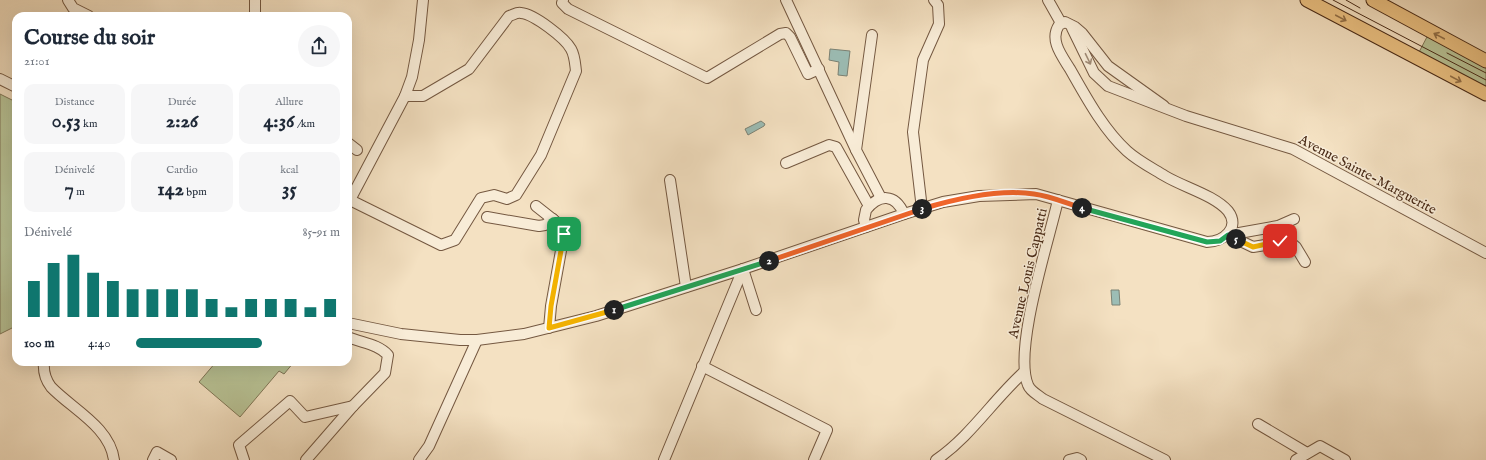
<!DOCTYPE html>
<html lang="fr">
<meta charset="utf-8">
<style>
body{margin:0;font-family:"IM FELL English",serif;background:#f6f6f7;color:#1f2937;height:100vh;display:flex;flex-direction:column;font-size:15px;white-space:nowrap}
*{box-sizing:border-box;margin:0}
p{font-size:13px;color:#747a83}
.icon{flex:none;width:22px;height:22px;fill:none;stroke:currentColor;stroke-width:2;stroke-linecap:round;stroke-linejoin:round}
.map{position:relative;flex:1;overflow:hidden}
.drawer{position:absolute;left:12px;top:12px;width:340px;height:354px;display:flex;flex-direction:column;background:#fff;border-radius:12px;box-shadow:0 4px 16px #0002}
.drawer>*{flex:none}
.pin{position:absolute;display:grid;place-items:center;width:34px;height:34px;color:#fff;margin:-17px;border-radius:8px;box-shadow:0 2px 6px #0006}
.km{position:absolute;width:20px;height:20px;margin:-10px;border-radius:50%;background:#222;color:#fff;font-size:11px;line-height:20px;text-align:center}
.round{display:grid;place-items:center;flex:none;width:42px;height:42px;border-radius:21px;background:#f6f6f7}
.headline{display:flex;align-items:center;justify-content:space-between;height:68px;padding:0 12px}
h1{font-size:22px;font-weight:800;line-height:30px}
.metrics{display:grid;grid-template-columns:repeat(3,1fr);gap:6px;height:68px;padding:4px 12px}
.metrics div{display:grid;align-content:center;border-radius:10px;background:#f6f6f7;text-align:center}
.metrics b{font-size:20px;font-weight:800}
.metrics small{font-size:11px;font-weight:400}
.metrics p{font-size:11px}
.chart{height:112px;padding:8px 12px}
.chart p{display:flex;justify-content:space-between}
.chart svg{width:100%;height:72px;margin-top:4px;stroke:#0f766e;stroke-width:6}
ul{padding:0 12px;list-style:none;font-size:13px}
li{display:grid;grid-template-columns:64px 48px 1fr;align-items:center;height:30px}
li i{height:10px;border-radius:5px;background:#0f766e}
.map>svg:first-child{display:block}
</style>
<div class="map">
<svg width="1486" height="460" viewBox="0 0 1486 460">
<rect width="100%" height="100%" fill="#f4e1c2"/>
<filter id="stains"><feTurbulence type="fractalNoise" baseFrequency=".005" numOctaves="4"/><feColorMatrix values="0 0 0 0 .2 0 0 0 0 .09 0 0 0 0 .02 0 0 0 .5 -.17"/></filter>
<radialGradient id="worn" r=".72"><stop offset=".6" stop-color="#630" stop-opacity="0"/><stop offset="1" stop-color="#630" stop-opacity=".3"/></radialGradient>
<!-- green -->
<g fill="#b8c396" stroke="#807656">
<polygon points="1428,35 1486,67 1486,88 1418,54"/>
<polygon points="0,94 16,102 16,326 0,334"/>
<polygon points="216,362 294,362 284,374 279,371 240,417 199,382"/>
</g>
<!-- water -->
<g fill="#9cbdb5" stroke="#7b8275">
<polygon points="830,49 850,51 847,76 838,75 839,62 829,60"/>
<polygon points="761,121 765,124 764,126 748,135 745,129"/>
<polygon points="1111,290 1119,290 1120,305 1112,305"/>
</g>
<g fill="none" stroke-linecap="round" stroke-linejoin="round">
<defs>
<g id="minor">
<polyline points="68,0 73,8 89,16"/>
<polyline points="255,0 255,16"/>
<polyline points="563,0 562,3 568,9 707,78 780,34 786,33 790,37 808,74 819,69"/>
<polyline points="786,0 856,150"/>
<polyline points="1048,0 1061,23"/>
<polyline points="1072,28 1094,73 1108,86 1186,116 1293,149 1486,253"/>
<polyline points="872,35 856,150 881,198"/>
<polyline points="0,79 16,87"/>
<polyline points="348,143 357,150"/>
<polyline points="786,163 829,145 836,147 869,206"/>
<polyline points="670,180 686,287"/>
<polyline points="348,200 350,200 405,96 412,77 419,40 423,0"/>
<path d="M 350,200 L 441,245 L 455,240 L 481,198 L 494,195 L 507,199 L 516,195 L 541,155 L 576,71 C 575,64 575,56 571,49 C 565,38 534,14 521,13 C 517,12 513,15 509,16 L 469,69 L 423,96 L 405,96"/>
<path d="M 1058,200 C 1049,240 1013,350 1028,385 C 1030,391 1038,395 1043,399 L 1165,460"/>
<polyline points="536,206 555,221 564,234 551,306 549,328"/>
<polyline points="922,209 913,132 923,60 939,24 938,5 934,0"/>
<polyline points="487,217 539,226 545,225 553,219"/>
<path d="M 866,227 L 864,220 L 866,210 C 879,194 895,193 904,214"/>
<polyline points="1228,235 1253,247 1289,241 1296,247 1305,262"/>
<polyline points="1228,235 1278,226 1294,219"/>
<polyline points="743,269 756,310"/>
<path d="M 348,323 L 401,334 L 460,340 L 477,340 L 524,334 L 596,316 L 743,269 L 904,214 L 943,202 L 979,196 L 1036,194 L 1207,242 C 1223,242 1241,228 1228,211 C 1214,195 1183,187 1165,176 C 1152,168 1138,161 1127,151 C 1103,129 1086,97 1070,69 C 1062,56 1049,40 1059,25 L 1065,22 L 1075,27 L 1082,33 L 1108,66 L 1164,106"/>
<path d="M 44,362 C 43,372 45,379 51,387 C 72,409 110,427 114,460"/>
<polyline points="702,366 827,430 814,460"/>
<polyline points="1258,424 1307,453"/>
<polyline points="153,460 157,452 171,460"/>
<polyline points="244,460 239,445 290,401 305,417 353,406"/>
<path d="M 306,460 L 353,406 L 385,373 L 388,355 C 378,344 362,343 348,337"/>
<polyline points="419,460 429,446 477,340"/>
<polyline points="664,460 743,269"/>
<path d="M 936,460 C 971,436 993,400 1024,372"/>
<polyline points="1069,460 1077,458 1081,460"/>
<polyline points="1296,460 1320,446 1345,460"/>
</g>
<g id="major">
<polyline points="1307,0 1486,94"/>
<polyline points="1373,0 1486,61"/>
</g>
</defs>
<!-- minor casing -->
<use href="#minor" stroke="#745841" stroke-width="12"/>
<!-- major casing -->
<use href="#major" stroke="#492a16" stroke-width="15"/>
<!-- minor -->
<use href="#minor" stroke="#f8ecd7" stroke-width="10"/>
<!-- major -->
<use href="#major" stroke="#eac081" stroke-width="13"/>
<!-- tram -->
<g stroke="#492a16" stroke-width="1">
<polyline points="1333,0 1486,80"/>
<polyline points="1346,0 1360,8"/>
<polyline points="1447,53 1486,73"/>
</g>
</g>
<!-- one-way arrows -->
<defs><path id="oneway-shaft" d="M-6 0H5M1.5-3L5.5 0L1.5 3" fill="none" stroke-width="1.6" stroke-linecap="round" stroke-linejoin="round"/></defs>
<g stroke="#916e46">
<use href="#oneway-shaft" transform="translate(1341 18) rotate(28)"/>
<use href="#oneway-shaft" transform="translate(1439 36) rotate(-152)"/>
<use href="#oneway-shaft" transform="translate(1456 79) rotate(28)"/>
</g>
<use stroke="#a08b76" href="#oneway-shaft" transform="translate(1088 59) rotate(64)"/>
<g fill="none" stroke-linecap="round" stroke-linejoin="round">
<defs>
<polyline id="split-1" points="564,234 551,306 549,328 614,310"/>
<polyline id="split-2" points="614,310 769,261"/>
<polyline id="split-3" points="769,261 922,209"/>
<path id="split-4" d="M 922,209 C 955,199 1000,189 1034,194 C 1050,196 1066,203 1082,208"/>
<polyline id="split-5" points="1082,208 1207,242 1220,241 1228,235 1236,239"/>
<polyline id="split-6" points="1236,239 1253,247 1280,241"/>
</defs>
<!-- split-1 casing -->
<use href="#split-1" stroke="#fff" stroke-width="8"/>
<!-- split-2 casing -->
<use href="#split-2" stroke="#fff" stroke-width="8"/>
<!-- split-3 casing -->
<use href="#split-3" stroke="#fff" stroke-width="8"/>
<!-- split-4 casing -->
<use href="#split-4" stroke="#fff" stroke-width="8"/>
<!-- split-5 casing -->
<use href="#split-5" stroke="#fff" stroke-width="8"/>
<!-- split-6 casing -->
<use href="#split-6" stroke="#fff" stroke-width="8"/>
<!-- split-1 -->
<use href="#split-1" stroke="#f5b400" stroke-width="5"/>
<!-- split-2 -->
<use href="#split-2" stroke="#22a559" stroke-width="5"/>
<!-- split-3 -->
<use href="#split-3" stroke="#f0652b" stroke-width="5"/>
<!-- split-4 -->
<use href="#split-4" stroke="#f0652b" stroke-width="5"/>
<!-- split-5 -->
<use href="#split-5" stroke="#22a559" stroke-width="5"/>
<!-- split-6 -->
<use href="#split-6" stroke="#f5b400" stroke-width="5"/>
</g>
<g text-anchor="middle" stroke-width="3" stroke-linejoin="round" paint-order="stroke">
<!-- street labels -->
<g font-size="14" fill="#492a16" stroke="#f8ecd7">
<text transform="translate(1368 174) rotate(28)" y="5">Avenue Sainte-Marguerite</text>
<text transform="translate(1027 273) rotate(-77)" y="5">Avenue Louis Cappatti</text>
</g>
</g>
<rect width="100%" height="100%" filter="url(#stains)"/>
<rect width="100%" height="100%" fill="url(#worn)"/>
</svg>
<div class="pin" style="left:564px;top:234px;background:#1e9e55"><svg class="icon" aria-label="arrive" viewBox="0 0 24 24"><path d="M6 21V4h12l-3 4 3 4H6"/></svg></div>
<div class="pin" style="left:1280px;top:241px;background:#d93025"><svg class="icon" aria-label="check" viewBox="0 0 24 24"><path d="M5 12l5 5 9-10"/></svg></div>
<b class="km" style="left:614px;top:310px">1</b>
<b class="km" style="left:769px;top:261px">2</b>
<b class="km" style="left:922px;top:209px">3</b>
<b class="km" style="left:1082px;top:208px">4</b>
<b class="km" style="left:1236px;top:239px">5</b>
<section class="drawer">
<div class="headline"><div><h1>Course du soir</h1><p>21:01</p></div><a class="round"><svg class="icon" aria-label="share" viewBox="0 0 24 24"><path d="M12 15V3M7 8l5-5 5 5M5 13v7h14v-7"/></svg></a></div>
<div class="metrics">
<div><p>Distance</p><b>0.53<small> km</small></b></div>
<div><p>Durée</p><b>2:26</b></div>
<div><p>Allure</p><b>4:36<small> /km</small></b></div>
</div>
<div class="metrics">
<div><p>Dénivelé</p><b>7<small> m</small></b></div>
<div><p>Cardio</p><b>142<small> bpm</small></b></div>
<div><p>kcal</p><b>35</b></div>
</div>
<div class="chart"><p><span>Dénivelé</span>85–91 m</p>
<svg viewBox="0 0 160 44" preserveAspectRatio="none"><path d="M5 44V22M15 44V11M25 44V6M35 44V17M45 44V22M55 44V27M65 44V27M75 44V27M85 44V27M95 44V33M105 44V38M115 44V33M125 44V33M135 44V33M145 44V38M155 44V33"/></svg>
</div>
<ul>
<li><b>100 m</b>4:40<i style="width:62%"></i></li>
</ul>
</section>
</div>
